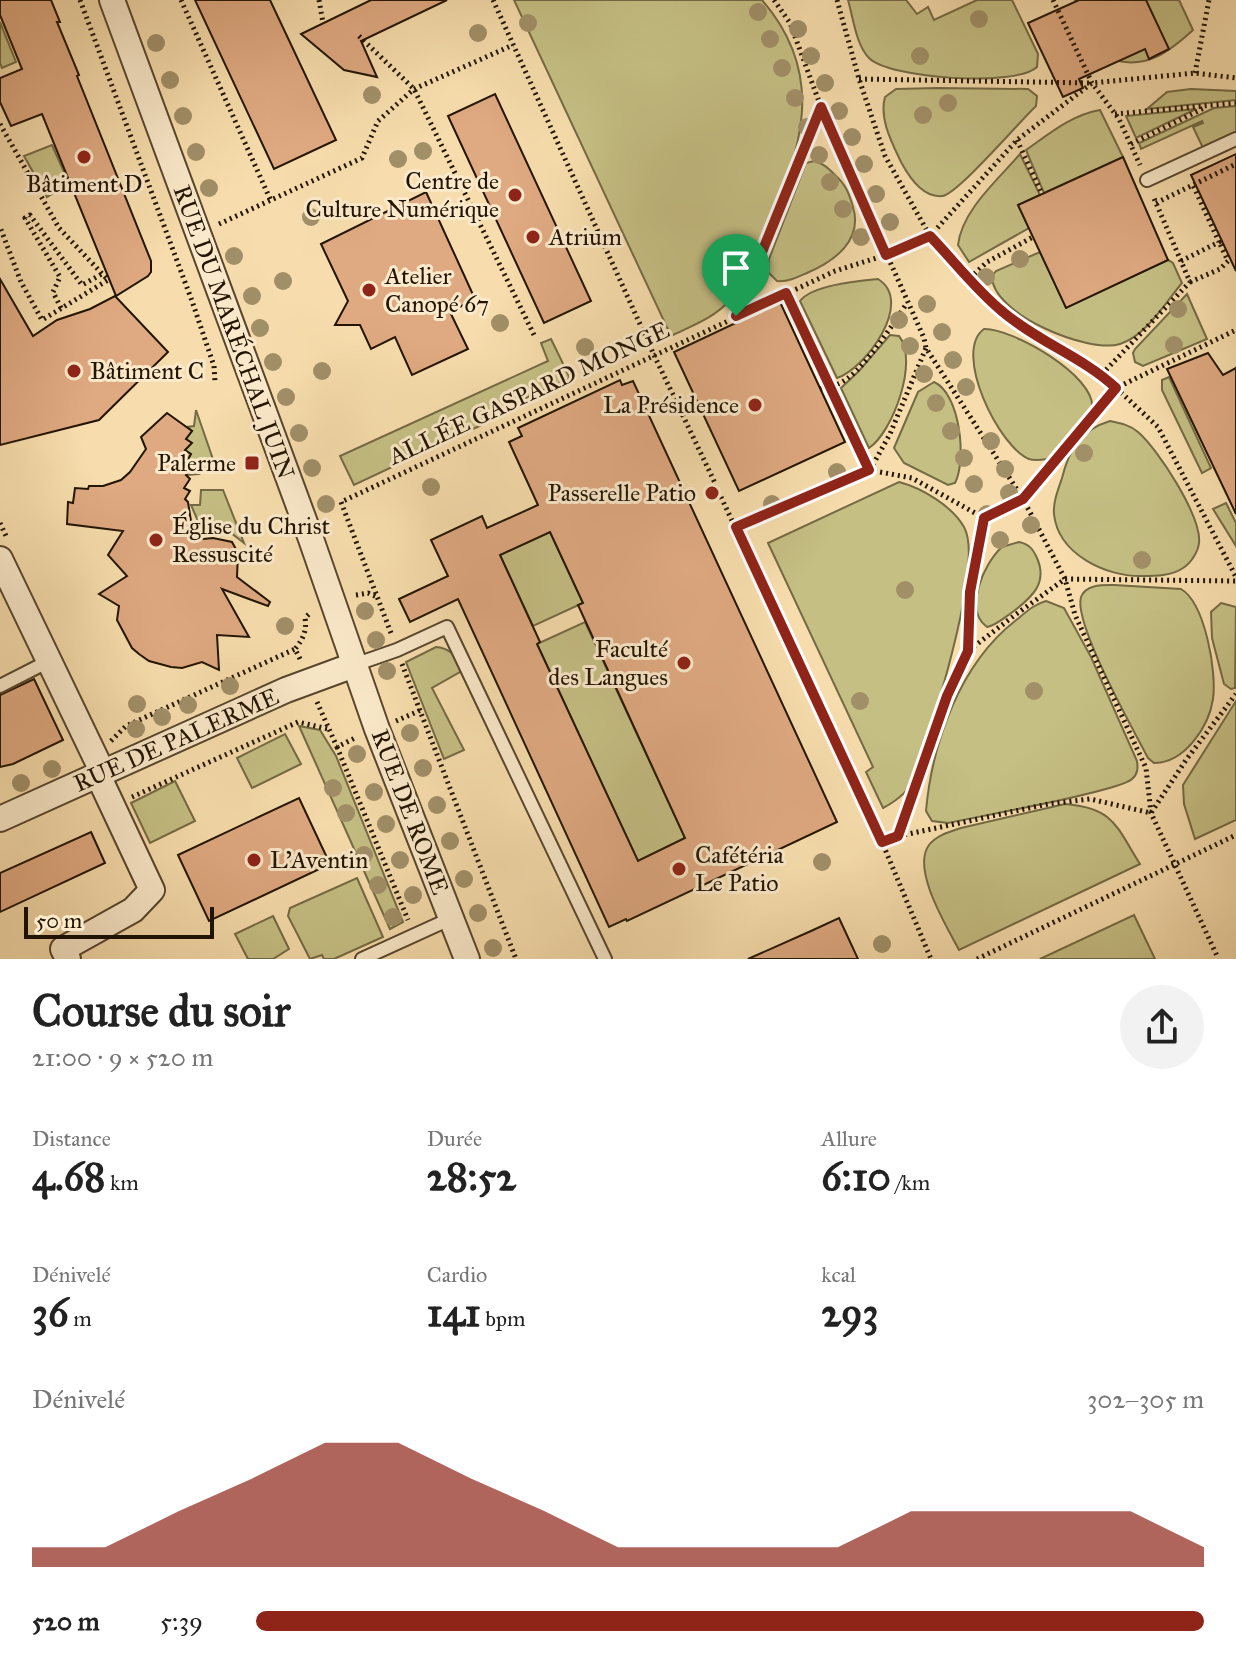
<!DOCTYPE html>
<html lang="fr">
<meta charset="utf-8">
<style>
body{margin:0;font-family:"IM FELL Great Primer",serif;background:#f2f2f2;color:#222;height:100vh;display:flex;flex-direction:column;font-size:30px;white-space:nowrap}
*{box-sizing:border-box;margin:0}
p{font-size:26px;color:#767676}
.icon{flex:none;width:44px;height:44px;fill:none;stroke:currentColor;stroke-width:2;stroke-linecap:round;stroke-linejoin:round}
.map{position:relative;height:959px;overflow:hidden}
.panel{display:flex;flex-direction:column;background:#fff;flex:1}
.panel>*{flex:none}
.scale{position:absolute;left:24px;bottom:20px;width:190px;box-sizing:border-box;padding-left:8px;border:4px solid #221402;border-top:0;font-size:22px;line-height:28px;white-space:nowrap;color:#221402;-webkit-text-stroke:6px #fae9ca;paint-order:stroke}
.pin{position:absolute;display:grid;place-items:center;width:68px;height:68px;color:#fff;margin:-82px -34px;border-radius:50% 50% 50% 0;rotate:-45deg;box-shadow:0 0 8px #0007}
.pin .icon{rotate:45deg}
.round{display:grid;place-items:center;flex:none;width:84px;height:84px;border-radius:42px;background:#f2f2f2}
.summary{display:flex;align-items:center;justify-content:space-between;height:136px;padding:0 32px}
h1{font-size:44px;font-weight:700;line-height:60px}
.metrics{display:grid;grid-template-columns:repeat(3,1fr);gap:12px;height:136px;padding:8px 32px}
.metrics div{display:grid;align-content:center}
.metrics b{font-size:40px;font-weight:700}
.metrics small{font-size:22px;font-weight:400}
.metrics p{font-size:22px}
.chart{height:224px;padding:16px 32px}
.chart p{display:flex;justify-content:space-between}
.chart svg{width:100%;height:144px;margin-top:8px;fill:#8f2418;opacity:.7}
ul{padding:0 32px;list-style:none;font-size:26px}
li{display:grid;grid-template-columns:128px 96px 1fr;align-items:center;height:60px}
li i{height:20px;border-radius:10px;background:#8f2418}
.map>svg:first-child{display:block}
</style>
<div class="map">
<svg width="1236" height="959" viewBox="0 0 1236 959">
<rect width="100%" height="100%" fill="#f7ddad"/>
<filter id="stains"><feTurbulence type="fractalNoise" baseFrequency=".0025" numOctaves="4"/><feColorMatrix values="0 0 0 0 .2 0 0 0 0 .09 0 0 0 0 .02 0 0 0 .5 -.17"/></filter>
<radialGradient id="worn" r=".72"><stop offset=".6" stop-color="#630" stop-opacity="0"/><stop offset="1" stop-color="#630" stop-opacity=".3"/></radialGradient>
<!-- green -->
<g fill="#c5bf84" stroke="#746a43" stroke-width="2">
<path d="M 514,0 L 762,0 C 827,75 802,149 766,230 C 756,254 747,282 729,301 C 714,318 691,326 671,336 Z"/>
<path d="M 848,0 L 906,0 L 917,14 L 928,7 L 934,20 L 977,0 L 1012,0 L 1038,54 L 1037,67 C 1016,87 890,79 869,58 C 856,45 853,17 848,0 Z"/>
<path d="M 1075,0 L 1179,0 L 1193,30 C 1169,52 1147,69 1114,60 Z"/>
<polygon points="0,22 16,62 2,68 0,63"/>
<path d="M 937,88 L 1028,89 L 1037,96 L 1036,106 C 1020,121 957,195 942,196 C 923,198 909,177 901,162 C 892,143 879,119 885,97 L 896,89 Z"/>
<polygon points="1191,89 1236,91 1236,100 1147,109 1167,92"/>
<polygon points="1236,106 1236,132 1203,148 1193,127 1203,123 1202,121 1141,149 1139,143 1214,108"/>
<polygon points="1196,109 1136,138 1126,116"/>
<path d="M 1100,110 L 1123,157 L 1044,193 L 1026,150 C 1049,134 1071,115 1100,110 Z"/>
<polygon points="52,145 69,183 47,197 24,156"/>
<path d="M 1020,154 L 1040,195 L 1018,205 L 1029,228 L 969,262 L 958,245 C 962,210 998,180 1020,154 Z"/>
<path d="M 814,161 C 823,163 828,168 835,175 C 846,185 849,193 853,207 C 863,240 835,261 807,273 C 798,277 788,282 777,281 L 768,272 L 769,259 L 806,163 Z"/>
<path d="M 1040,252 L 1066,307 L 1168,260 L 1173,263 L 1182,283 C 1166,302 1146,336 1120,344 C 1089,354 991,314 992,276 L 996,271 Z"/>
<path d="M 878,279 C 915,302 865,369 837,378 L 800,301 C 812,285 858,281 878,279 Z"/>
<polygon points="1187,294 1207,339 1143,366 1135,362 1133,353 1135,349"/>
<path d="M 984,329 C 1012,328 1096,376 1092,408 C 1089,427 1062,449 1047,459 C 1041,460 1035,461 1029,459 C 999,447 952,352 984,329 Z"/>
<path d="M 890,335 L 899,336 C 919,360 893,432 869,448 L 841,388 L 859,371 Z"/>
<polygon points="551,339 570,378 484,417 486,423 354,485 340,456 548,361 541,343"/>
<polygon points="1169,377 1211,468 1202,473 1162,390 1162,380"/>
<path d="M 934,382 C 960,393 967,460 955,483 L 948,485 L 904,463 L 894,448 L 918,392 Z"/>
<polygon points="196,410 215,465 199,474 186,475 191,467 186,463 185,450 191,443 186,439 192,431 187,427 194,426"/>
<path d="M 1110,421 C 1120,423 1130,425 1138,432 C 1158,449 1202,517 1199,543 C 1198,552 1191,563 1183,568 C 1172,576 1155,576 1142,576 C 1106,577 1058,554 1054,514 C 1053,502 1058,490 1062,478 C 1069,450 1080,430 1110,421 Z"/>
<path d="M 899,482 C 922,488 952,506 964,527 C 985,563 931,727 918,771 C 911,789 900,799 883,808 L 866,772 L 873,767 L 768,543 Z"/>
<polygon points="201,490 223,490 244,543 231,533 198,531 198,521 191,505 200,505"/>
<polygon points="1226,503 1236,523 1236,546 1213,509"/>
<polygon points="550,532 583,603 533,626 500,555"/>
<path d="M 1019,542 C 1029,544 1033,549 1037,558 C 1048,583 1032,597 1014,611 C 1005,617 997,625 987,627 C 963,610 984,563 1002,547 Z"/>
<path d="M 1114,585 L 1181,589 C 1205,603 1217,672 1213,699 C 1209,726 1185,763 1154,763 L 1148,758 C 1134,731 1073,623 1081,597 C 1086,584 1103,585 1114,585 Z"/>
<path d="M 1046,601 L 1064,608 L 1091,657 L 1137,761 C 1138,768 1138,774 1132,779 C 1120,791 975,817 948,823 L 932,821 L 926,811 C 932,743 960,664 1015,621 C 1025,613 1034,604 1046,601 Z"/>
<polygon points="1221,603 1236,607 1235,688 1231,689 1224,684 1212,638 1211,612"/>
<polygon points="585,622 685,838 638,861 537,644"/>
<path d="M 436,647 C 451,648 458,659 467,668 L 432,688 L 464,750 L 444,759 L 406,662 Z"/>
<polygon points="1236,701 1236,820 1195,839 1184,804 1183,785"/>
<polygon points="299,726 320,730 336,756 403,922 390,929"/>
<polygon points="285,734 301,764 252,788 237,758"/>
<polygon points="175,781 195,821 150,843 131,803"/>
<path d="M 1065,804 C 1114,808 1116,826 1140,864 L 959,950 C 947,927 911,869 929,845 C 937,835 949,832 961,828 Z"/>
<polygon points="357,878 383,937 334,959 324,959 322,955 310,959 288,916 290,908"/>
<polygon points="1134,915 1155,959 1040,959"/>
<polygon points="273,916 289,949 273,959 248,959 235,934"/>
</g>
<!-- building -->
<g fill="#dfa981" stroke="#221402" stroke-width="2" fill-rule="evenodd">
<polygon points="0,0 51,0 60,22 57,22 79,75 77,76 151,261 151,272 148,276 116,296 42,114 11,126 0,102 0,78 22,69 0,15"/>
<polygon points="195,0 270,0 336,140 274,169"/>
<polygon points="371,0 447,0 361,41 377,77 344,70 301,34"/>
<polygon points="1079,0 1146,0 1169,49 1149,59 1145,49 1079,79 1083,88 1063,97 1028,23"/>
<polygon points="495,94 591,301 544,323 448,116"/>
<polygon points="1236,154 1236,271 1191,175"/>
<polygon points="1123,157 1168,260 1066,308 1018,205"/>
<polygon points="426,192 475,299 450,312 468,349 412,375 395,337 371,349 360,325 335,325 348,301 321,244"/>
<polygon points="0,279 33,336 57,320 90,309 115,296 168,352 99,420 0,445"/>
<polygon points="780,302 845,442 739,491 674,352"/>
<polygon points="1208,353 1223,375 1236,368 1236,514 1167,369"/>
<path d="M 620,380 L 622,385 L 633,381 L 837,822 L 627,921 L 626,919 L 609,927 L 458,599 L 410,622 L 399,599 L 448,576 L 431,540 L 482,516 L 487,528 L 538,505 L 509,442 L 522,436 L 518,428 ZM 550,532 L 583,603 L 578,605 L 685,838 L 638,861 L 537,644 L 540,642 L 500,555 Z"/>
<polygon points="167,413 192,431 186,439 192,443 185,450 191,454 186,463 191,467 186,475 190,479 184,488 190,491 185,499 188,502 194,540 213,538 232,542 238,553 237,577 270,602 268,606 222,589 249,637 217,635 219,670 202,662 182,668 171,667 149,661 139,654 132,648 117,620 119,606 99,594 127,576 108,555 123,531 67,524 68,502 73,503 75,488 88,489 89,486 103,486 121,480 130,472 146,449 141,437"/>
<polygon points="34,679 63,740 13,764 0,767 0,695"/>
<polygon points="299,798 330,864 209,921 178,855"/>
<polygon points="91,832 105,863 0,912 0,873"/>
<polygon points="839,918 858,959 748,959 811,931"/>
</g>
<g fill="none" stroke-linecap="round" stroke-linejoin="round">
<defs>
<g id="service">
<polyline points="1147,180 1236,139"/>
<polyline points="354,665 397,650 447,627 605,959"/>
<polyline points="0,686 49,661"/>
<polyline points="362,959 452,918"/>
</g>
<g id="minor">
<polyline points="112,0 311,539 377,729 467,959"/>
<polyline points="0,559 102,771"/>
<polyline points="0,819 286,690 354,665"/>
<polyline points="68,959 63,949 133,910 152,890 97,773"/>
</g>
</defs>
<!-- service casing -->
<use href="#service" stroke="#57462d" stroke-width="16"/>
<!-- minor casing -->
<use href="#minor" stroke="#57462d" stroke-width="28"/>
<!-- path -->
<g stroke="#221402" stroke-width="5" stroke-dasharray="2 4" stroke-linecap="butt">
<polyline points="80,0 192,301 214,366 215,382"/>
<polyline points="181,0 271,201"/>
<polyline points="319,0 323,23"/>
<polyline points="493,0 654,355 715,483"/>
<polyline points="774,0 790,23 821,107 924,338 926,348 1023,499 1065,579 1075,615 1146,768 1151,813 1218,958"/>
<polyline points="837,0 859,79 885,156 930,236 1002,312 1048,343 1098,371 1158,427 1236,577"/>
<polyline points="1053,0 1092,83 1119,119 1140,165"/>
<polyline points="359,36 414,89 535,337"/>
<polyline points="1195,73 1209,0"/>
<polyline points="859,79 1090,83"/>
<polyline points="1115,114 1236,103"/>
<polyline points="0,124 59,228 108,280 42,320 21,282 0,227"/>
<polyline points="1017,140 1042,194"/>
<polyline points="1131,144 1206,107"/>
<polyline points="1156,203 1236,164"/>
<polyline points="219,224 362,158 378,121 414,89 513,45"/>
<polyline points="1181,261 1219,242 1193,185"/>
<polyline points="970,278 987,262 1033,237"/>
<polyline points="1190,282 1220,269 1228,261 1219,242"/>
<polyline points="786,293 869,470"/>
<polyline points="61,308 53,292 60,277 25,218 30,215 82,285 102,274"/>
<polyline points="737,315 821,107"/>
<polyline points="1102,374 1190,282 1153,196"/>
<path d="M 820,389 C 826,387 833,386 838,384 C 861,375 893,324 907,303"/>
<polyline points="870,470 890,434 926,348"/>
<polyline points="721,497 882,842 931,959"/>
<polyline points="0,523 6,536"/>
<polyline points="736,527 869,470 912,478 984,518 1023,499 1116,388 1236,330"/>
<polyline points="356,595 368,593 377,597"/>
<polyline points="391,633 341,502 835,271 886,255 930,236 1017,140 1092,83 1195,73 1236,78"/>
<polyline points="968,651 970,592 984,518"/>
<path d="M 300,659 L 295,649 C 303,639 307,631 305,618 L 311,612"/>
<polyline points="402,664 516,959"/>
<polyline points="317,702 337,747 355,738"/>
<polyline points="396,721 421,710"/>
<polyline points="111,741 126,726 295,649"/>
<polyline points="337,747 408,920"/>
<polyline points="132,797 298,722 328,729"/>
<polyline points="899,836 1048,804 1090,799 1151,813 1186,760 1236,694"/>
<polyline points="882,842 898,836 947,696 968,651 1015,615 1065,579 1236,581"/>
<polyline points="977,959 1236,835"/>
</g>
<!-- service -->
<use href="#service" stroke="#fae9ca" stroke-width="12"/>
<!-- minor -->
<use href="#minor" stroke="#fae9ca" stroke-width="24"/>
</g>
<!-- trees -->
<g fill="#a18f68">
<circle cx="758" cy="12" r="9"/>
<circle cx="979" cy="19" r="9"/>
<circle cx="528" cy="23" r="9"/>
<circle cx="798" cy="29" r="9"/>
<circle cx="478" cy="33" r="9"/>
<circle cx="770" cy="39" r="9"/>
<circle cx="156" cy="43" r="9"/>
<circle cx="811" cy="56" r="9"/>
<circle cx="920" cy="56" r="9"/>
<circle cx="782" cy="68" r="9"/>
<circle cx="170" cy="80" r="9"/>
<circle cx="825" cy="83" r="9"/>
<circle cx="372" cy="95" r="9"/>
<circle cx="795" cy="98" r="9"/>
<circle cx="948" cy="103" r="9"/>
<circle cx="839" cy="111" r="9"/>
<circle cx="923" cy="115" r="9"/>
<circle cx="183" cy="116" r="9"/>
<circle cx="807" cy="127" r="9"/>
<circle cx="852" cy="137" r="9"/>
<circle cx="423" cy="151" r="9"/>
<circle cx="196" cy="152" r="9"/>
<circle cx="819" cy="155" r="9"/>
<circle cx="398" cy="159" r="9"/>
<circle cx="864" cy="164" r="9"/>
<circle cx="830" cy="182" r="9"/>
<circle cx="209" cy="188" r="9"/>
<circle cx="876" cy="194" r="9"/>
<circle cx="843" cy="209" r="9"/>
<circle cx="311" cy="217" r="9"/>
<circle cx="890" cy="222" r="9"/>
<circle cx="861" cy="237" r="9"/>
<circle cx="234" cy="256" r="9"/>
<circle cx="1020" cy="259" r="9"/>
<circle cx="986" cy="277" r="9"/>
<circle cx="283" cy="281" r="9"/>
<circle cx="252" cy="296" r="9"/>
<circle cx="927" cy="304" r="9"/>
<circle cx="1178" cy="309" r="9"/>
<circle cx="899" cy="320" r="9"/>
<circle cx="500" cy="323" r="9"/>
<circle cx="260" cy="328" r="9"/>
<circle cx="942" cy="332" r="9"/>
<circle cx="1174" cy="345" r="9"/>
<circle cx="910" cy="346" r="9"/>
<circle cx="585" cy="347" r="9"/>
<circle cx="953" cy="360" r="9"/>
<circle cx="273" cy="362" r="9"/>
<circle cx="322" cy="371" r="9"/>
<circle cx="924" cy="374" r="9"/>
<circle cx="966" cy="387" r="9"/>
<circle cx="286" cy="397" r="9"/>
<circle cx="936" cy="403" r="9"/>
<circle cx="951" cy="431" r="9"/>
<circle cx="299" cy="433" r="9"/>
<circle cx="991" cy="441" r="9"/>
<circle cx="1084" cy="453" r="9"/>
<circle cx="964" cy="458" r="9"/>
<circle cx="312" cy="468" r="9"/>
<circle cx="1005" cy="469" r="9"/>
<circle cx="837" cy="472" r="9"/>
<circle cx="974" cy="484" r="9"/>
<circle cx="431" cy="487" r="9"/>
<circle cx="1009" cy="493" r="9"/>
<circle cx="326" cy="504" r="9"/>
<circle cx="772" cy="504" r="9"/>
<circle cx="987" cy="514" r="9"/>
<circle cx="1031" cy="525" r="9"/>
<circle cx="1000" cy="540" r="9"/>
<circle cx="1142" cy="560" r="9"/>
<circle cx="905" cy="590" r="9"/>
<circle cx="365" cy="611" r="9"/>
<circle cx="285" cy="626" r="9"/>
<circle cx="376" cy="640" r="9"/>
<circle cx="387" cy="671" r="9"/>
<circle cx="230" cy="686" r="9"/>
<circle cx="1034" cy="691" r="9"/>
<circle cx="860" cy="701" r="9"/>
<circle cx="137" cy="704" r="9"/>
<circle cx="188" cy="705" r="9"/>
<circle cx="162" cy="717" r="9"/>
<circle cx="136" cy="729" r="9"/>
<circle cx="410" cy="733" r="9"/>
<circle cx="357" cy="754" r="9"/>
<circle cx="423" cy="768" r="9"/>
<circle cx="52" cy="769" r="9"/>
<circle cx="21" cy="783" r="9"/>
<circle cx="333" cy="788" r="9"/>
<circle cx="374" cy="792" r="9"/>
<circle cx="437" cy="805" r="9"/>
<circle cx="346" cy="813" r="9"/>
<circle cx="386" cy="824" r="9"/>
<circle cx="450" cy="841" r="9"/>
<circle cx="364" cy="855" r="9"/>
<circle cx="400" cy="860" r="9"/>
<circle cx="822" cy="862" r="9"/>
<circle cx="464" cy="879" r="9"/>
<circle cx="378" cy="885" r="9"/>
<circle cx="413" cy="895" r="9"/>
<circle cx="478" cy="913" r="9"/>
<circle cx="393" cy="917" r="9"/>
<circle cx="882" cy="944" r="9"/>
<circle cx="493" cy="948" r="9"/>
</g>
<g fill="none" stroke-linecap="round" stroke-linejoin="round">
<defs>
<path id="route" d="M 821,107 L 886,255 L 930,236 C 954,261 976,290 1003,312 C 1038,342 1083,357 1116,388 L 1023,499 L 984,518 L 970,592 L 968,651 L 947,696 L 898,836 L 882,842 L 736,527 L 869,470 L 786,293 L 736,316 Z"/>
</defs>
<!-- route casing -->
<use href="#route" stroke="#fff" stroke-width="16"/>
<!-- route -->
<use href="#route" stroke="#8f2418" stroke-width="10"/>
</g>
<!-- markers -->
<g fill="#8f2418" stroke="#fae9ca" stroke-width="3">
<circle cx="84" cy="157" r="8"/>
<circle cx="515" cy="195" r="8"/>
<circle cx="533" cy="237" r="8"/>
<circle cx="369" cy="290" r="8"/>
<circle cx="74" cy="371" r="8"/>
<circle cx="755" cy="405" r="8"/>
<rect x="244" y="455" width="16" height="16" rx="4"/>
<circle cx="712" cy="493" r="8"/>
<circle cx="156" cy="540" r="8"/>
<circle cx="684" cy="663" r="8"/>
<circle cx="254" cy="860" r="8"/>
<circle cx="679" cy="869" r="8"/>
</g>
<g text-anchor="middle" stroke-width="6" stroke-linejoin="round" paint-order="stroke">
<!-- poi labels -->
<g font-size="24" fill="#221402" stroke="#fae9ca" text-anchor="start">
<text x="499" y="189" text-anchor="end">Centre de<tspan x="499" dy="28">Culture Numérique</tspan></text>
<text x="84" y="192" text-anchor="middle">Bâtiment D</text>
<text x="549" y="245">Atrium</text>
<text x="385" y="284">Atelier<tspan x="385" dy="28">Canopé 67</tspan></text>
<text x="90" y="379">Bâtiment C</text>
<text x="739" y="413" text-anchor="end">La Présidence</text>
<text x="236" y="471" text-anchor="end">Palerme</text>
<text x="696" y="501" text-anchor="end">Passerelle Patio</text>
<text x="172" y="534">Église du Christ<tspan x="172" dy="28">Ressuscité</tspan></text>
<text x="668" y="657" text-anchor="end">Faculté<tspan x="668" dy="28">des Langues</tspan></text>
<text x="695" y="863">Cafétéria<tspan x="695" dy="28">Le Patio</tspan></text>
<text x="270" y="868">L'Aventin</text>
</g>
<!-- street labels -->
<g font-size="24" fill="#221402" stroke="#fae9ca">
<text transform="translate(234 332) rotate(70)" y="8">RUE DU MARÉCHAL JUIN</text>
<text transform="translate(529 393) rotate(-25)" y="8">ALLÉE GASPARD MONGE</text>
<text transform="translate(176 740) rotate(-24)" y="8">RUE DE PALERME</text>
<text transform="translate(410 812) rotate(69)" y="8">RUE DE ROME</text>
</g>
</g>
<rect width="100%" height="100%" filter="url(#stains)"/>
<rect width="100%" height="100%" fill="url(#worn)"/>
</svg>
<div class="scale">50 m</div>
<div class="pin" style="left:736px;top:316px;background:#1e9e55"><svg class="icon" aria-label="arrive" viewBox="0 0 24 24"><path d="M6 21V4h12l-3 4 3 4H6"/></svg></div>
</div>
<section class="panel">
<div class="summary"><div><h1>Course du soir</h1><p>21:00 · 9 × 520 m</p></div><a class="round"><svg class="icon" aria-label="share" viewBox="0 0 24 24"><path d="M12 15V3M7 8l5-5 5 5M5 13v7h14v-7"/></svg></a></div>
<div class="metrics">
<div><p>Distance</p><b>4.68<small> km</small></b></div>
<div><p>Durée</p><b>28:52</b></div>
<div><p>Allure</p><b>6:10<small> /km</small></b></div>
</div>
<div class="metrics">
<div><p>Dénivelé</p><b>36<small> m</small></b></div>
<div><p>Cardio</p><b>141<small> bpm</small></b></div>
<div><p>kcal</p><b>293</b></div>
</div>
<div class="chart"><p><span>Dénivelé</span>302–305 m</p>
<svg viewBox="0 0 160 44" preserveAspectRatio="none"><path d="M0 44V38L10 38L20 27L30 17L40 6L50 6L60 17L70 27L80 38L90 38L100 38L110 38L120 27L130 27L140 27L150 27L160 38V44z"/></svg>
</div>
<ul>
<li><b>520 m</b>5:39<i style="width:100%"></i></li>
</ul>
</section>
